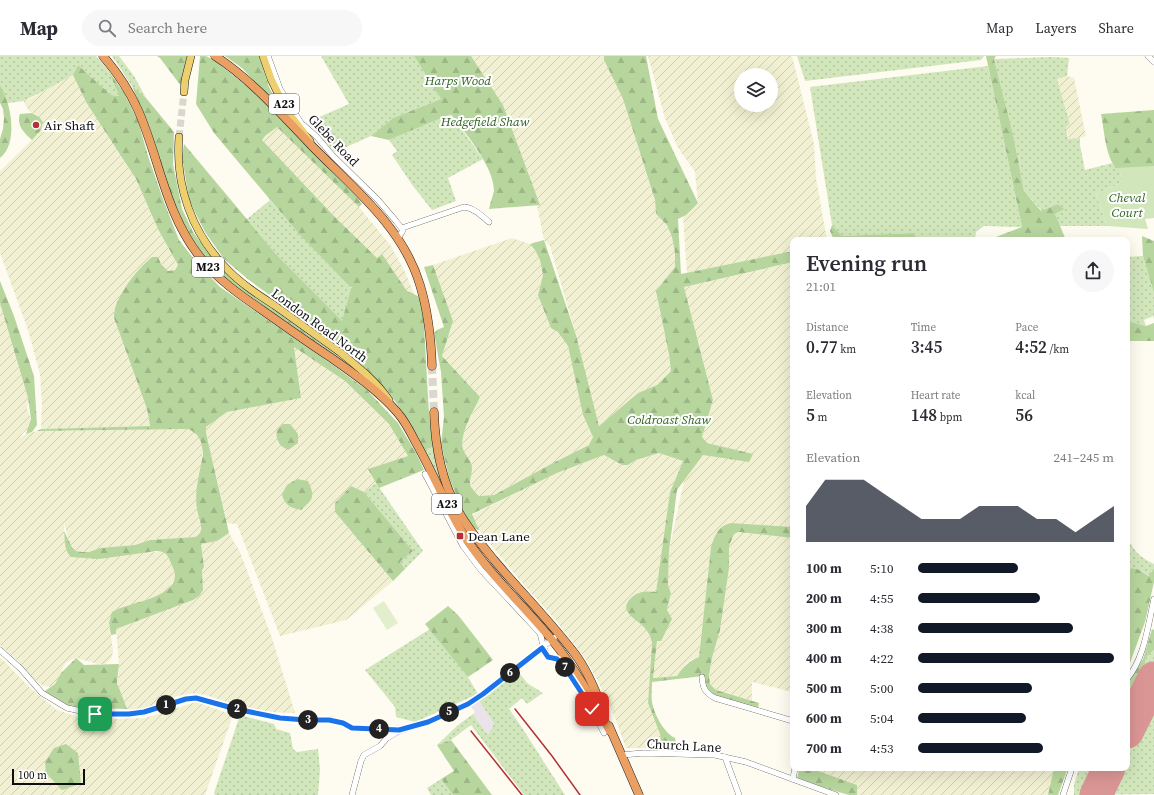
<!DOCTYPE html>
<meta charset="utf-8">
<style>
body{margin:0;font-family:"Source Serif 4",serif;background:#f7f7f7;color:#2b2b33;height:100vh;display:flex;flex-direction:column;font-size:15px;white-space:nowrap}
*{box-sizing:border-box;margin:0}
p{font-size:13px;color:#7c7c81}
.icon{flex:none;width:22px;height:22px;fill:none;stroke:currentColor;stroke-width:2;stroke-linecap:round;stroke-linejoin:round}
.map{position:relative;flex:1;overflow:hidden}
.drawer{position:absolute;left:790px;top:181px;width:340px;height:534px;display:flex;flex-direction:column;background:#fff;border-radius:8px;box-shadow:0 4px 16px #0002}
.drawer>*{flex:none}
.buttons{position:absolute;left:734px;top:12px;display:grid;gap:8px}
.buttons a{display:grid;place-items:center;width:44px;height:44px;border-radius:50%;background:#fff;box-shadow:0 4px 16px #0002;font-size:20px}
.scale{position:absolute;left:12px;bottom:10px;width:73px;box-sizing:border-box;padding-left:4px;border:2px solid #0e0e0e;border-top:0;font-size:11px;line-height:14px;white-space:nowrap;color:#0e0e0e;-webkit-text-stroke:3px #fff;paint-order:stroke}
.pin{position:absolute;display:grid;place-items:center;width:34px;height:34px;color:#fff;margin:-17px;border-radius:8px;box-shadow:0 2px 6px #0006}
.km{position:absolute;width:20px;height:20px;margin:-10px;border-radius:50%;background:#222;color:#fff;font-size:11px;line-height:20px;text-align:center}
.round{display:grid;place-items:center;flex:none;width:42px;height:42px;border-radius:21px;background:#f7f7f7}
.overview{display:flex;align-items:center;justify-content:space-between;height:68px;padding:0 16px}
h1{font-size:22px;font-weight:600;line-height:30px}
.stats{display:grid;grid-template-columns:repeat(3,1fr);gap:6px;height:68px;padding:4px 16px}
.stats div{display:grid;align-content:center}
.stats b{font-size:17px;font-weight:600}
.stats small{font-size:11px;font-weight:400}
.stats p{font-size:11px}
.chart{height:112px;padding:8px 16px}
.chart p{display:flex;justify-content:space-between}
.chart svg{width:100%;height:72px;margin-top:4px;fill:#111827;opacity:.7}
ul{padding:0 16px;list-style:none;font-size:13px}
li{display:grid;grid-template-columns:64px 48px 1fr;align-items:center;height:30px}
li i{height:10px;border-radius:5px;background:#111827}
header{display:flex;align-items:center;gap:24px;box-sizing:border-box;height:56px;padding:0 20px;background:#fff;border-bottom:1px solid #e1e1e2}
header strong{font-size:19px}
nav{display:flex;gap:22px;margin-inline-start:auto;font-size:14px}
.search{width:280px;height:36px;background:#f7f7f7;display:flex;align-items:center;gap:10px;box-sizing:border-box;padding:0 14px;border-radius:22px;color:#7c7c81;font-size:15px}
.map>svg:first-child{display:block}
</style>
<header>
<strong>Map</strong>
<div class="search"><svg class="icon" aria-label="search" viewBox="0 0 24 24"><circle cx="10" cy="10" r="6"/><path d="M15 15l6 6"/></svg>Search here</div>
<nav><a>Map</a><a>Layers</a><a>Share</a></nav>
</header>
<div class="map">
<svg width="1154" height="739" viewBox="0 0 1154 739">
<defs>
<pattern id="farmland-furrows" width="10" height="10" patternUnits="userSpaceOnUse"><rect width="10" height="10" fill="#f2f0d2"/><path d="M-1 1l2-2M0 10L10 0M9 11l2-2" fill="none" stroke="#cecdb3"/></pattern>
<pattern id="grass-dots" width="8" height="8" patternUnits="userSpaceOnUse"><rect width="8" height="8" fill="#d2e6bc"/><path d="M2 2h.1M6 6h.1" fill="none" stroke="#b3c4a0" stroke-width="1.8" stroke-linecap="round"/></pattern>
<pattern id="forest-firs" width="22" height="20" patternUnits="userSpaceOnUse"><rect width="22" height="20" fill="#b7d69d"/><path d="M5 1l3.5 6h-7zM16 11l3.5 6h-7z" fill="#9cb686"/></pattern>
</defs>
<rect width="100%" height="100%" fill="#fefbf1"/>
<!-- industrial -->
<polygon fill="#ebe3ec" points="478,643 494,668 488,679 473,658 475,656 471,651"/>
<!-- farmland -->
<g fill="url(#farmland-furrows)" fill-rule="evenodd">
<polygon points="471,0 604,0 604,4 623,43 655,144 656,158 667,169 672,181 675,197 675,211 656,235 669,300 671,315 657,329 638,337 599,370 576,279 550,190 544,184 537,149 540,149 503,49"/>
<path d="M 648,0 L 792,0 L 814,88 L 816,122 L 827,184 L 793,184 L 793,195 L 687,217 L 683,161 L 698,147 L 695,116 L 677,90 L 665,62 ZM 741,19 L 771,19 L 771,49 L 741,49 Z"/>
<polygon points="73,19 86,46 136,123 158,173 178,209 174,214 168,215 161,208 159,203 114,255 114,262 147,353 150,370 41,373 42,349 40,318 28,274 0,197 0,115 38,78 37,59 29,55 23,45 32,42"/>
<polygon points="1067,20 1074,22 1086,80 1080,82 1069,83 1066,72 1070,68 1057,23"/>
<polygon points="277,70 359,151 391,190 404,214 415,240 407,235 382,198 377,202 330,156 261,84"/>
<polygon points="512,182 530,188 535,194 540,204 543,219 538,239 558,275 568,290 583,359 593,382 589,389 551,408 494,439 479,440 472,433 470,421 472,411 463,393 462,380 480,341 442,300 453,265 433,209"/>
<polygon points="793,206 793,472 731,467 711,491 699,601 691,604 685,609 677,620 653,622 657,585 667,554 671,537 668,529 669,495 684,425 703,399 745,397 707,387 702,381 713,344 684,231"/>
<polygon points="0,247 28,342 27,353 31,363 29,372 23,377 19,383 26,378 37,375 188,373 195,376 199,380 201,384 203,390 197,455 202,472 201,476 199,479 195,481 150,484 135,489 100,492 89,496 82,496 76,495 69,486 64,466 64,475 68,498 164,496 168,499 172,509 175,517 175,522 168,534 109,567 113,594 112,601 109,605 105,608 98,608 76,602 71,604 66,607 63,611 58,624 51,631 44,630 37,626 17,604 0,589"/>
<polygon points="294,291 345,325 389,368 408,400 369,413 376,427 364,436 351,430 335,456 393,525 346,564 280,580 237,468 227,467 206,377 206,370 227,356 301,342"/>
<polygon points="659,397 683,405 670,436 656,536 634,539 627,547 639,566 647,574 650,581 652,587 648,647 660,678 662,692 626,692 614,659 598,625 585,602 554,562 518,522 479,474 472,459 557,417 604,399 622,409 628,409 636,404"/>
<polygon points="742,476 793,482 792,636 752,626 752,645 716,634 712,630 709,624 712,602 720,574 729,512 729,490 734,478"/>
<polygon points="229,477 240,496 272,582 295,657 269,656 250,653 202,638 194,637 177,640 150,651 137,655 127,653 121,649 117,637 119,608 116,573 193,544 199,540 203,527 202,514 204,510 201,488 217,485"/>
<polygon points="0,601 29,631 57,654 87,664 145,662 196,646 233,659 205,739 0,739"/>
<polygon points="810,712 1054,712 1048,739 857,739 857,729"/>
</g>
<!-- grass -->
<g fill="url(#grass-dots)">
<polygon points="0,0 96,0 108,14 119,40 111,39 78,9 73,19 44,35 23,45 8,47 5,39 0,29"/>
<polygon points="112,0 119,0 134,20 146,42 132,30"/>
<polygon points="321,0 414,0 441,43 393,62 371,80 335,96 308,66 349,48"/>
<polygon points="797,0 984,0 981,4 805,25"/>
<polygon points="1051,1 1069,2 1067,20 1057,23 1070,68 1066,72 1068,83 1080,82 1080,89 1085,114 1112,107 1120,117 1122,123 1119,128 1096,138 1107,170 1060,170 1055,158 1063,153 1058,148 1042,155 1024,135 1013,78 994,3"/>
<polygon points="988,10 1022,171 984,170 976,176 975,184 915,184 916,181 914,177 842,180 832,169 810,31"/>
<polygon points="451,58 483,103 448,122 456,145 432,154 413,130 392,99 397,95 389,84"/>
<polygon points="270,144 299,178 351,232 342,266 276,198 247,163"/>
<polygon points="1143,200 1154,237 1154,263 1153,260 1144,264 1146,270 1127,265 1127,201"/>
<polygon points="433,391 439,415 447,439 424,394"/>
<polygon points="376,427 423,495 405,513 400,506 413,495 364,436"/>
<path d="M 1127,488 L 1131,488 C 1135,497 1145,504 1154,508 L 1154,512 L 1150,520 L 1137,513 L 1131,512 L 1127,518 Z"/>
<polygon points="430,573 468,621 478,638 415,666 396,661 395,651 365,614"/>
<polygon points="1154,594 1154,738 1074,739 1074,729 1079,712 1127,712 1127,635 1135,633 1146,620 1144,613 1146,601"/>
<polygon points="518,615 527,627 543,637 527,648 522,642 509,653 519,667 565,739 524,739 471,669 451,684 437,689 458,669 473,658 488,679 494,668 478,643"/>
<polygon points="240,659 274,668 276,673 290,677 293,693 297,696 318,693 320,714 318,739 215,739 214,737"/>
<polygon points="441,723 453,739 431,739 427,732"/>
</g>
<!-- forest -->
<g fill="url(#forest-firs)">
<polygon points="157,0 187,0 181,30 160,2"/>
<polygon points="200,0 206,0 214,4 254,36 356,140 362,148 359,151 277,71 265,80 262,84 332,158 377,202 382,198 407,235 418,240 423,252 429,358 433,391 424,394 410,367 388,335 356,304 333,285 249,224 224,203 205,176 189,144 182,100 184,88 276,198 342,265 351,232 353,232 350,231 299,178 214,77 196,48"/>
<polygon points="225,0 259,0 269,31 282,55 242,12"/>
<path d="M 414,0 L 471,0 L 503,49 L 540,149 L 489,153 C 490,147 493,140 494,135 C 494,110 465,77 451,58 L 389,84 L 371,80 L 393,62 L 441,43 Z"/>
<path d="M 604,0 L 646,0 L 658,63 L 698,147 L 686,159 L 678,163 L 681,218 L 793,195 L 793,206 L 684,231 L 713,344 L 702,381 L 707,387 L 753,398 L 749,406 L 703,399 L 677,434 L 669,495 L 668,529 L 671,537 L 667,554 L 672,563 L 661,585 L 657,585 L 653,622 L 677,620 C 683,611 689,605 699,601 L 711,491 C 715,479 718,470 731,467 L 793,471 L 793,482 L 739,476 L 734,478 L 729,490 L 729,512 L 720,574 L 712,602 L 709,620 L 710,628 L 716,634 L 759,647 L 758,652 C 747,648 712,642 707,633 C 705,629 704,624 703,620 L 652,626 C 652,632 651,639 652,646 C 654,658 664,677 675,682 L 677,692 L 662,692 L 660,678 L 648,647 L 652,587 C 651,583 650,579 647,575 C 640,563 615,557 632,541 C 639,535 647,535 656,536 L 670,436 L 683,405 L 659,397 L 636,404 L 628,409 L 622,409 L 604,399 L 557,417 L 472,458 L 479,474 L 473,472 L 460,449 L 449,421 L 441,388 L 444,361 L 441,316 L 434,277 L 437,274 L 444,271 L 424,211 L 433,209 L 453,265 L 442,300 L 480,341 C 474,355 459,378 463,393 C 465,399 472,405 472,412 C 471,427 466,428 479,440 L 494,439 L 551,408 L 589,389 L 593,381 L 583,359 L 568,290 L 558,276 L 551,272 L 538,239 L 543,219 L 540,204 L 535,194 L 530,188 L 544,184 L 576,279 L 599,370 L 638,337 L 657,329 L 671,315 L 669,299 L 656,235 L 675,211 L 675,197 L 672,181 L 667,169 L 656,158 L 655,144 L 623,43 L 604,4 Z"/>
<polygon points="986,0 996,0 994,3 1013,78 1024,135 1041,155 1058,148 1064,153 1055,158 1066,184 988,184 1022,171"/>
<path d="M 78,9 L 111,39 L 119,40 L 108,14 L 124,37 L 138,65 L 148,100 L 164,146 L 179,184 L 197,207 L 220,231 L 330,307 L 367,334 L 398,367 L 416,397 L 424,414 L 379,432 L 368,413 L 408,400 L 389,368 L 345,325 L 294,291 L 301,342 L 227,356 L 206,371 L 206,377 L 229,477 L 217,485 L 201,488 L 204,511 L 202,514 L 203,534 L 199,540 L 193,544 L 116,573 L 116,578 L 111,579 L 109,567 L 112,556 C 128,546 174,543 175,520 C 175,515 172,510 170,505 C 167,497 165,496 157,495 L 99,503 L 71,501 C 64,495 65,484 64,475 L 72,491 L 76,495 L 82,496 L 89,496 L 100,492 L 135,489 L 150,484 L 195,481 C 207,475 198,463 197,453 C 194,435 200,416 203,398 C 202,386 200,378 188,373 L 37,375 L 41,373 L 150,370 L 147,353 L 114,262 C 113,243 137,213 152,201 L 158,201 L 161,208 L 168,215 L 175,214 L 178,209 L 158,173 L 136,123 L 86,46 L 73,19 Z"/>
<path d="M 0,29 C 11,46 19,88 0,102 L 0,83 L 3,73 L 4,62 L 3,53 L 0,47 Z"/>
<polygon points="132,30 146,42 174,76 173,108 182,153 193,176 214,205 237,227 343,304 347,308 229,226 204,200 184,171 168,130 149,70"/>
<path d="M 1154,54 L 1154,118 L 1120,117 C 1105,103 1105,78 1101,58 Z"/>
<path d="M 32,57 L 39,61 L 43,66 L 41,74 L 32,84 C 24,77 16,69 20,58 Z"/>
<polygon points="832,169 842,180 914,177 916,181 915,184 834,184 830,175"/>
<polygon points="1142,180 1154,185 1154,237 1143,200"/>
<polygon points="0,225 14,260 34,320 37,369 32,376 26,378 31,363 28,342 0,247"/>
<polygon points="1127,265 1146,270 1154,267 1154,285 1127,285"/>
<path d="M 283,368 L 290,368 L 298,378 L 298,387 L 288,394 C 279,390 275,383 277,374 Z"/>
<path d="M 297,423 L 308,425 C 315,441 314,442 301,454 C 291,452 284,449 282,438 L 287,429 Z"/>
<polygon points="351,430 364,436 413,495 400,506 405,513 393,525 335,456 335,447"/>
<polygon points="1131,512 1137,513 1149,520 1154,512 1154,526 1145,566 1127,615 1127,518"/>
<polygon points="448,550 458,559 493,604 468,621 425,568"/>
<polygon points="1152,573 1154,574 1154,594 1146,601 1144,613 1146,620 1143,627 1135,633 1127,635 1127,628 1143,603"/>
<polygon points="76,602 84,609 119,608 117,627 127,653 93,652 73,653 42,637 55,628 61,617"/>
<polygon points="451,684 492,739 453,739 441,723 454,715 437,689"/>
<polygon points="66,688 78,697 81,728 62,734 46,717 45,706 54,692"/>
<polygon points="799,712 810,712 857,729 857,739 849,739 797,724"/>
<polygon points="1054,712 1068,712 1058,739 1048,739"/>
</g>
<!-- garden -->
<polygon fill="#d2e6bc" points="1154,110 1154,162 1145,163 1148,173 1107,170 1096,138 1119,128 1122,123 1120,117 1114,112"/>
<!-- pitch -->
<polygon fill="#e3eecd" points="384,545 398,567 387,574 373,552"/>
<g fill="none" stroke-linecap="round" stroke-linejoin="round">
<!-- runway -->
<g stroke="#da9694" stroke-width="33">
<polyline points="1127,676 1154,622"/>
<polyline points="1096,739 1109,712"/>
</g>
<!-- major-tunnel -->
<polyline stroke="#dad7cf" stroke-width="7" stroke-dasharray="7 3.5" stroke-linecap="butt" points="179,81 184,36"/>
<!-- highway-tunnel -->
<polyline stroke="#dad7cf" stroke-width="8" stroke-dasharray="8 4" stroke-linecap="butt" points="432,310 434,356"/>
<defs>
<g id="minor">
<polyline points="268,0 280,33 296,59 301,67 316,80 333,100 378,144 396,165 403,174 402,176 398,182"/>
<polyline points="1148,0 1154,6"/>
<path d="M 402,172 L 464,151 C 474,152 482,160 489,166"/>
<path d="M 425,418 L 463,490 L 481,514 L 540,577 C 543,587 542,591 548,601 L 557,603 L 564,610 L 592,653 L 604,677"/>
<polyline points="0,594 21,613 42,637 67,652 95,658 129,658 144,656 186,643 196,642 236,653 279,662 306,664 329,663 343,667 352,672 399,675 428,666 468,648 483,638 554,582"/>
<path d="M 702,621 C 703,632 704,636 715,642 L 793,665"/>
<path d="M 1127,623 C 1145,601 1148,569 1154,543"/>
<polyline points="621,699 644,697 715,699 746,706 836,739"/>
<polyline points="725,701 739,739"/>
<polyline points="793,723 795,712"/>
<polyline points="352,739 361,705 364,699 380,690 387,682 399,675"/>
<polyline points="1063,739 1072,712"/>
</g>
<g id="major">
<polyline points="263,0 271,23 286,54 310,85"/>
<polyline points="184,36 185,24 191,0"/>
<path d="M 179,81 C 175,130 192,177 226,212 C 240,227 257,238 274,249 C 296,265 319,281 341,297 C 358,311 376,325 389,344"/>
</g>
<g id="highway">
<path d="M 103,0 C 117,16 129,34 138,54 C 160,104 165,157 200,201 C 217,223 240,239 262,254 C 285,270 307,286 330,301 C 353,317 378,334 397,356 C 404,364 410,375 415,385 C 433,416 446,451 465,481 C 490,519 523,549 552,584 C 575,612 592,643 610,675"/>
<path d="M 215,0 C 252,24 281,58 312,90 C 353,132 403,171 420,229 C 428,255 431,283 432,310"/>
<path d="M 434,356 C 435,390 442,427 460,458 C 469,474 482,489 494,504 C 520,535 550,565 575,598 C 587,614 595,633 602,652"/>
<polyline points="609,670 639,739"/>
</g>
</defs>
<!-- minor casing -->
<use href="#minor" stroke="#414141" stroke-width="6"/>
<!-- major casing -->
<use href="#major" stroke="#1f1f1f" stroke-width="8"/>
<!-- highway casing -->
<use href="#highway" stroke="#1f1f1f" stroke-width="9"/>
<!-- minor -->
<use href="#minor" stroke="#fff" stroke-width="5.5"/>
<!-- major -->
<use href="#major" stroke="#eecf70" stroke-width="7"/>
<!-- highway -->
<use href="#highway" stroke="#eaa063" stroke-width="8"/>
<!-- rail -->
<g stroke="#b53037" stroke-width="1.5">
<polyline points="515,653 552,700 580,739"/>
<polyline points="471,675 522,739"/>
</g>
</g>
<g fill="none" stroke-linecap="round" stroke-linejoin="round">
<defs>
<polyline id="route" points="95,658 129,658 144,656 186,643 196,642 236,653 280,662 306,664 329,664 343,667 352,672 399,674 428,666 468,648 483,638 542,592 548,601 557,603 564,610 592,653"/>
</defs>
<!-- route casing -->
<use href="#route" stroke="#fff" stroke-width="8"/>
<!-- route -->
<use href="#route" stroke="#1a73e8" stroke-width="5"/>
</g>
<!-- markers -->
<g fill="#b53037" stroke="#fff" stroke-width="1.5">
<circle cx="36" cy="69" r="4"/>
<rect x="456" y="476" width="8" height="8" rx="2"/>
</g>
<g text-anchor="middle" stroke-width="4" stroke-linejoin="round" paint-order="stroke">
<!-- shield labels -->
<g fill="#fff" stroke="#565656" stroke-width="1">
<rect x="269" y="38" width="30" height="20" rx="3"/>
<rect x="192" y="201" width="32" height="20" rx="3"/>
<rect x="432" y="438" width="30" height="20" rx="3"/>
</g>
<g font-size="12" font-weight="bold" fill="#0e0e0e">
<text x="284" y="52">A23</text>
<text x="208" y="215">M23</text>
<text x="447" y="452">A23</text>
</g>
<!-- park labels -->
<g font-size="13" font-style="italic" fill="#306223" stroke="#fff">
<text x="458" y="29">Harps Wood</text>
<text x="485" y="70">Hedgefield Shaw</text>
<text x="1127" y="146">Cheval<tspan x="1127" dy="15">Court</tspan></text>
<text x="669" y="368">Coldroast Shaw</text>
</g>
<!-- poi labels -->
<g font-size="13" fill="#0e0e0e" stroke="#fff" text-anchor="start">
<text x="44" y="74">Air Shaft</text>
<text x="468" y="485">Dean Lane</text>
</g>
<!-- street labels -->
<g font-size="13" fill="#0e0e0e" stroke="#fff">
<text transform="translate(334 84) rotate(46)" y="5">Glebe Road</text>
<text transform="translate(320 269) rotate(36)" y="5">London Road North</text>
<text transform="translate(684 689) rotate(3)" y="5">Church Lane</text>
</g>
</g>
</svg>
<div class="buttons">
<a><svg class="icon" aria-label="layers" viewBox="0 0 24 24"><path d="M12 4l9 5-9 5-9-5zM3 14l9 5 9-5"/></svg></a>
</div>
<div class="scale">100 m</div>
<div class="pin" style="left:95px;top:658px;background:#1e9e55"><svg class="icon" aria-label="arrive" viewBox="0 0 24 24"><path d="M6 21V4h12l-3 4 3 4H6"/></svg></div>
<div class="pin" style="left:592px;top:653px;background:#d93025"><svg class="icon" aria-label="check" viewBox="0 0 24 24"><path d="M5 12l5 5 9-10"/></svg></div>
<b class="km" style="left:166px;top:649px">1</b>
<b class="km" style="left:237px;top:653px">2</b>
<b class="km" style="left:308px;top:664px">3</b>
<b class="km" style="left:379px;top:673px">4</b>
<b class="km" style="left:449px;top:656px">5</b>
<b class="km" style="left:510px;top:617px">6</b>
<b class="km" style="left:565px;top:611px">7</b>
<section class="drawer">
<div class="overview"><div><h1>Evening run</h1><p>21:01</p></div><a class="round"><svg class="icon" aria-label="share" viewBox="0 0 24 24"><path d="M12 15V3M7 8l5-5 5 5M5 13v7h14v-7"/></svg></a></div>
<div class="stats">
<div><p>Distance</p><b>0.77<small> km</small></b></div>
<div><p>Time</p><b>3:45</b></div>
<div><p>Pace</p><b>4:52<small> /km</small></b></div>
</div>
<div class="stats">
<div><p>Elevation</p><b>5<small> m</small></b></div>
<div><p>Heart rate</p><b>148<small> bpm</small></b></div>
<div><p>kcal</p><b>56</b></div>
</div>
<div class="chart"><p><span>Elevation</span>241–245 m</p>
<svg viewBox="0 0 160 44" preserveAspectRatio="none"><path d="M0 44V22L10 6L20 6L30 6L40 14L50 22L60 30L70 30L80 30L90 22L100 22L110 22L120 30L130 30L140 38L150 30L160 22V44z"/></svg>
</div>
<ul>
<li><b>100 m</b>5:10<i style="width:51%"></i></li>
<li><b>200 m</b>4:55<i style="width:62%"></i></li>
<li><b>300 m</b>4:38<i style="width:79%"></i></li>
<li><b>400 m</b>4:22<i style="width:100%"></i></li>
<li><b>500 m</b>5:00<i style="width:58%"></i></li>
<li><b>600 m</b>5:04<i style="width:55%"></i></li>
<li><b>700 m</b>4:53<i style="width:64%"></i></li>
</ul>
</section>
</div>
